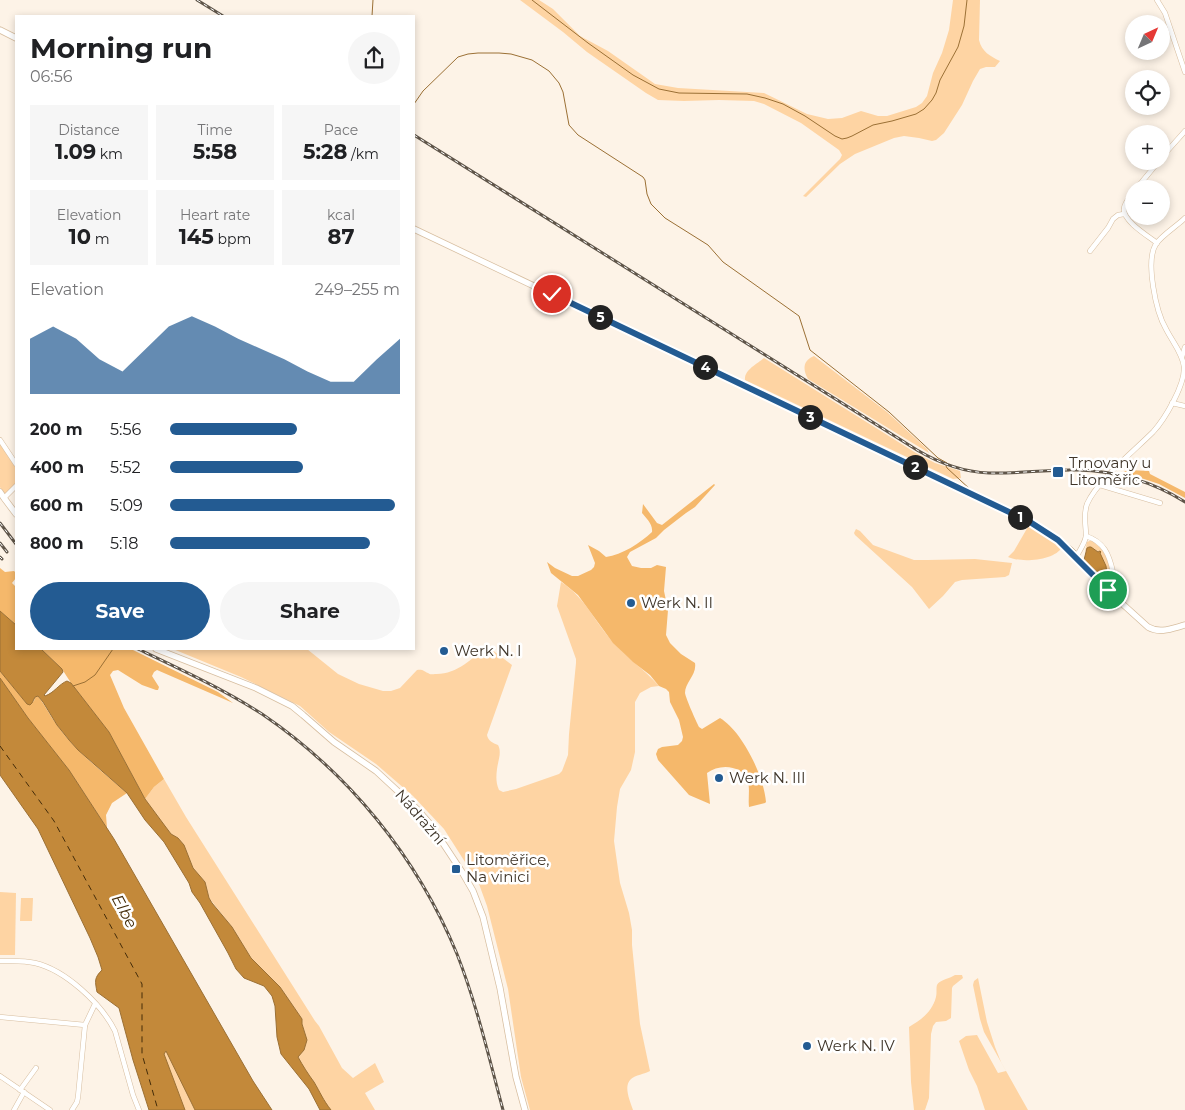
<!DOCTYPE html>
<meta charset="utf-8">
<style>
body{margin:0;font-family:Montserrat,sans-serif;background:#f6f6f6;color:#202124;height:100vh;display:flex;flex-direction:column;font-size:19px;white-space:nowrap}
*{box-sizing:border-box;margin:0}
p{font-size:16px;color:#757577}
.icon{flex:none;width:28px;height:28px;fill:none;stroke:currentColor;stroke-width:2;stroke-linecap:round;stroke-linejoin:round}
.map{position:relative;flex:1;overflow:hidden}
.side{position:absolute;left:15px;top:15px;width:400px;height:635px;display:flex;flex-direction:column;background:#fff;border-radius:0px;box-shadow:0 2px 8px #0003}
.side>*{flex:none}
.needle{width:32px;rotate:44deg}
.buttons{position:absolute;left:1125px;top:15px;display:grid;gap:10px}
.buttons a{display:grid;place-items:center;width:45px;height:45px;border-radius:50%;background:#fff;box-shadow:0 2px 8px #0003;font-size:25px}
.pin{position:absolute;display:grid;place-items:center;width:42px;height:42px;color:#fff;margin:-21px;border:2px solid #fff;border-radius:50%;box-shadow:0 1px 5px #0007}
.km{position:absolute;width:25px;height:25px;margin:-12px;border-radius:50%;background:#222;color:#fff;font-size:14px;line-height:25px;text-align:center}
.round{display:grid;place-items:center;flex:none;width:52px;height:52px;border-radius:26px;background:#f6f6f6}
.summary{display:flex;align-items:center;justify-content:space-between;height:85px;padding:0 15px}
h1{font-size:28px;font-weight:700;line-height:38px}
.stats{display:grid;grid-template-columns:repeat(3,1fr);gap:8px;height:85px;padding:5px 15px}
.stats div{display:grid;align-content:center;border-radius:0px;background:#f6f6f6;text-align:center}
.stats b{font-size:21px;font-weight:700}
.stats small{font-size:14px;font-weight:400}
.stats p{font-size:14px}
.chart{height:140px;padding:10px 15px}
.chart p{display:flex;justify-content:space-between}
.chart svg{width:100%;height:90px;margin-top:5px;fill:#235b92;opacity:.7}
.action{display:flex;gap:10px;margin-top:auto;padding:10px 15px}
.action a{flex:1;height:58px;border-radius:30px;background:#235b92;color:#fff;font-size:20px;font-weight:700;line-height:58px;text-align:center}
.action a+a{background:#f6f6f6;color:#202124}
ul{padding:0 15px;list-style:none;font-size:16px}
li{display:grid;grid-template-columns:80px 60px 1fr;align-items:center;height:38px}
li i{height:12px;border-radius:6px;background:#235b92}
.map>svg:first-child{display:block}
</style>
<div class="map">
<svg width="1185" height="1110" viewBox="0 0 1185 1110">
<rect width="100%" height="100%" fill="#fdf3e7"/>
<!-- green -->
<g fill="#fed4a3">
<path d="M 520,0 L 539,0 L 553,9 L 580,36 L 608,51 L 655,84 L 678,88 L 764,93 L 807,114 L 828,119 L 842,118 L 861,111 L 878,116 L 887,116 L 916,107 L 922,103 L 927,96 L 933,73 L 942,53 L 949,30 L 953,0 L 980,0 L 979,40 C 982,52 990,56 1000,61 L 995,67 L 986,67 L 980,69 L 973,81 L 962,105 L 944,133 L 936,140 L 932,141 L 919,138 L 904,136 L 894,138 L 855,154 L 840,164 L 806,197 L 803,196 L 840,159 L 842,155 L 839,150 L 801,123 L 764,104 L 754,101 L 719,100 L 684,101 L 658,100 L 646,93 L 587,52 L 563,32 Z"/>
<path d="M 814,356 L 887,412 L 927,449 L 929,453 L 808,379 C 803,370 802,361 814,356 Z"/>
<path d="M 764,358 L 916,453 L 935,463 L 960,471 L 961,478 L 953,479 L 745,380 C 744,370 757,364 764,358 Z"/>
<polygon points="0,444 16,468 16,483 4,495 0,487"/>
<path d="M 1029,525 C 1041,532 1052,538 1062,547 C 1055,561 1020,563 1008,557 L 1014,551 Z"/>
<polygon points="856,529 860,531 873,545 914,560 928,560 975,559 1012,563 1009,575 1005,577 962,580 955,582 943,596 929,609 912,587 855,535 854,533"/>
<path d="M 1092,540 C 1107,552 1112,567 1113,585 L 1111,583 L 1109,585 L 1102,580 L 1107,574 L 1099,552 L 1088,547 L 1085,552 L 1087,542 Z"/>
<path d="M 561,582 C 586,598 595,623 614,643 C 628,659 645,670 659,686 L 651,687 L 640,693 L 635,702 L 635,752 L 631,770 L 620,789 L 617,807 L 614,841 L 620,883 L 629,913 L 632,930 L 632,945 L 640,1024 L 650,1071 C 645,1074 635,1075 631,1079 C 623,1086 630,1101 633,1110 L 530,1110 L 521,1077 L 508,989 L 487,906 L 479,884 L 444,829 L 413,796 L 376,764 L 329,732 L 300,706 L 241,677 L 173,649 L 307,649 L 338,674 L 359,684 L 383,691 L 391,691 L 400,688 L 417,670 C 423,669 423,671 428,673 C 430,675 433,674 435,674 C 456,675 473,658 487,646 L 512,665 L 487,735 C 488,741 493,743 498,745 C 502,752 498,761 497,769 C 496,777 496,783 499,790 L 503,792 L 516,789 L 559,774 L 562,771 L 568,755 L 569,734 L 576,663 L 576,659 L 557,606 Z"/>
<polygon points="164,779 186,817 315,1021 319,1026 342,1068 353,1078 375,1063 384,1082 365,1093 375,1110 331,1110 323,1100 315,1084 302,1066 298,1057 305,1033 302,1024 302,1019 280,987 251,958 232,927 209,898 205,882 193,868 184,845 178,838 171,834 164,826 145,799 154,787"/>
<polygon points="0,892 16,893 15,955 0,955"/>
<polygon points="21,898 33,898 32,921 20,921"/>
<path d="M 955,975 L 962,975 L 963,978 L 953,986 L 952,988 L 951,1018 L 946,1021 L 936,1022 L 933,1026 L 931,1034 L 929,1098 L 925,1110 L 914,1110 L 911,1082 L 909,1027 C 922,1019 932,1012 936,997 C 937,993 936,988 937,985 C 939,980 951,978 955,975 Z"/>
<polygon points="978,978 987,1022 995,1047 1001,1062 1028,1110 985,1110 977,1086 969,1070 959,1041 966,1036 977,1035 998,1073 1006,1071 984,1032 980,1019 973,985 974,981"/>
<polygon points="166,1050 195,1110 185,1110 169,1070 164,1054"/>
</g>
<!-- forest -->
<g fill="#f5b86b">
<polygon points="1128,470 1149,471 1150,474 1185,492 1185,498 1159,484 1123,472"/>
<path d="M 714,484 L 715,485 L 695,507 L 686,513 L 664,530 L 656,538 L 630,552 L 627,557 L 632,566 L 641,568 L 651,568 L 657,565 L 666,567 L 664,591 L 668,610 L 666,635 L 670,643 L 681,654 L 695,663 C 697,675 685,682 685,693 C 686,699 696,721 699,727 L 702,729 L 720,718 C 742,731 764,776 766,802 L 765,803 L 749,807 C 748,799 750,789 748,782 C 743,765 720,763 707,773 L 710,804 L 689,795 L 658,760 L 656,754 L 658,749 L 662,747 L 678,745 L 682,741 L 683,737 L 679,720 L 670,702 L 669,692 L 666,689 L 659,686 L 650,675 L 633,662 L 613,643 L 578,595 L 551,573 L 547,562 L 555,568 L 572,576 L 578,576 L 591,570 L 594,567 L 595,563 L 588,545 L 599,551 L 606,557 C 622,555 640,543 652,532 C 653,524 646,518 642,513 L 643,504 L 657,523 L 662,525 Z"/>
<polygon points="0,568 5,572 14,571 16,573 16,578 12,583 16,587 16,625 0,611"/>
<polygon points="41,649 131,649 218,692 233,703 157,670 154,672 152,676 159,687 158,690 156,690 142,685 118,670 113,671 110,675 124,708 164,779 154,787 145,799 109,732 71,683 62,669"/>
<path d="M 0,671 L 27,704 L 34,701 L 35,697 L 38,696 C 45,705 50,716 57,725 C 75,751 103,772 127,793 L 112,803 L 106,815 L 107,828 L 69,770 L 28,718 L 0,678 Z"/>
</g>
<!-- water -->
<g fill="#c3893a" stroke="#9b7035">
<polygon points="1089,547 1091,547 1098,552 1100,551 1101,552 1100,553 1106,566 1107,574 1104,578 1103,578 1084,560 1087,548"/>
<path d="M 0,611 L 16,625 L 16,649 L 41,649 L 62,669 L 63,672 L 44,695 L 45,696 C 54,693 59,684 67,681 L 71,683 L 109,732 L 145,799 L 165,826 L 171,834 L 178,838 L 184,845 L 193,868 L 205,882 L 209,898 L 212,903 L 232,927 L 251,958 L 280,987 L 302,1019 L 302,1024 L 307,1040 L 304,1050 L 298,1057 C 303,1066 308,1074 314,1082 C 320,1092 323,1100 331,1110 L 320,1110 L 309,1089 L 281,1054 L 277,1037 L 275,1006 L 272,996 L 264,986 L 244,978 L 236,969 L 228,953 L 200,903 L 192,892 L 189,883 L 164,842 L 145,820 L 127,793 L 78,750 L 69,740 L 57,725 L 43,702 L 38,696 L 35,697 L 32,703 L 30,705 L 27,704 L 0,671 Z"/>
<path d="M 0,678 L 28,718 L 69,770 L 114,839 L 253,1081 L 272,1110 L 195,1110 L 166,1051 L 164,1054 L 185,1110 L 149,1110 L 133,1060 L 119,1008 L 97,992 C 95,981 94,978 102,970 L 98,957 L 90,938 L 38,829 L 0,775 Z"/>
</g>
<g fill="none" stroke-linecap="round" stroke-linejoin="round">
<!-- stream -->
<g stroke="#9b7035" stroke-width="1">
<polyline points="532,0 588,43 633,75 659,89 679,93 747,94 765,98 783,104 805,116 835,136 842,139 847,138 852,136 873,125 892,121 916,114 924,109 932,100 936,93 940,80 958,47 964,26 967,0"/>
<polyline points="372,16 373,0"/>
<polyline points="414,104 423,91 458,57 468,54 478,53 499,53 511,54 532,60 549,71 559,83 563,92 569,125 578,135 643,177 645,180 647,194 651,204 665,218 708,245 723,262 799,316 810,350 889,412 938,458 947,463 946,466 947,468 972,491 989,499"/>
<polyline points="1035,522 1046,528 1073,548 1077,552"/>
<polyline points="1079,555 1084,560"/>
<polyline points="73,686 85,682 95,675 113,649"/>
</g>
<!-- ferry -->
<polyline stroke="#442c09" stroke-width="1" stroke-dasharray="6 5" stroke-linecap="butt" points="0,746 54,821 142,984 142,1054 158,1110"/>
<defs>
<g id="minor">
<polyline points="1157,0 1165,13 1185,72"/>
<polyline points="1161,158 1185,131"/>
<polyline points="1136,189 1159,161"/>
<path d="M 1134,192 C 1130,197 1124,203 1124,209 C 1123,221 1148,236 1157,243"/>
<polyline points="1090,251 1108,228 1113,219 1118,215 1124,214"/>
<polyline points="1182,357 1185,347"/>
<polyline points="1172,403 1185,406"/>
<polyline points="0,440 16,464"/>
<polyline points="1100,485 1160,503"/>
<polyline points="4,498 16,486"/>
<path d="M 1086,536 C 1104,542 1109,554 1113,572 C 1115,581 1117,589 1117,599"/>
<path d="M 1076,557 C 1080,550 1085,543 1086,536 C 1086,525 1083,515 1087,504 C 1097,481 1134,451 1153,432 C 1165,419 1185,385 1184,367 C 1183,354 1172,341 1166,329 C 1156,312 1145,261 1156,244 C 1162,235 1177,226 1185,218"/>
<path d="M 0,961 C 12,961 23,960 35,963 C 65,970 101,1003 115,1031 L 133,1095 L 139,1110"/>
<polyline points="0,1017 85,1025"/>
<polyline points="0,1076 50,1110"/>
<polyline points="20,1090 36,1068"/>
<polyline points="14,1110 24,1092"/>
<polyline points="72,1110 77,1102 78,1097 85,1025 95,1004"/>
</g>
<g id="major">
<polyline points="0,30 16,38"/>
<path d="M 414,229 L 1030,522 L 1058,540 L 1117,599 L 1148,627 C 1160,634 1173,628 1185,625"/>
<polyline points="0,492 4,498 16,514"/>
<polyline points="156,649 256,688 292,706 303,715 334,742 376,771 417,809 431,825 462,872 473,891 483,917 500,988 516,1077 525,1110"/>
</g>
</defs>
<!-- minor casing -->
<use href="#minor" stroke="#d7bea0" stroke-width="5.5"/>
<!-- major casing -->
<use href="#major" stroke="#d7bea0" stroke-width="7"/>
<!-- minor -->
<use href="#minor" stroke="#fff" stroke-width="4.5"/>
<!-- major -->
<use href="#major" stroke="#fff" stroke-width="5.5"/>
<defs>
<g id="rail">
<polyline points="197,0 223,16"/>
<path d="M 414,135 L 917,450 C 939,463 963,472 989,473 C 1018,474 1047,469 1077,470 C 1115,471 1152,481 1185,502"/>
<polyline points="0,523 16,544"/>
<polyline points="0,543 7,552"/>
<polyline points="0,557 2,559"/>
<path d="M 138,649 C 180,669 223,689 262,714 C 349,773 417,857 457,954 C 477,1005 489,1058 503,1110"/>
</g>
</defs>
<!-- rail casing -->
<use href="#rail" stroke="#5f5549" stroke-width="3"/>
<!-- rail -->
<use href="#rail" stroke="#fff" stroke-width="1" stroke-dasharray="4" stroke-linecap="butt"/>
</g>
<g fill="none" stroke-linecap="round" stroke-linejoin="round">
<defs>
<polyline id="route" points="552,294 1030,522 1058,540 1108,590"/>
</defs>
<!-- route casing -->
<use href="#route" stroke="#fff" stroke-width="10"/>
<!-- route -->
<use href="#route" stroke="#235b92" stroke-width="6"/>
</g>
<!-- markers -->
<g fill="#235b92" stroke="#fff" stroke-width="2">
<rect x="1052" y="466" width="12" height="12" rx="2.5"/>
<circle cx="631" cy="603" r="5"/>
<circle cx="444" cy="651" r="5"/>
<circle cx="719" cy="778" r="5"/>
<rect x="451" y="864" width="10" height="10" rx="2.5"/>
<circle cx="807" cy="1046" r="5"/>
</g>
<g text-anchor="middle" stroke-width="5" stroke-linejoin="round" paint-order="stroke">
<!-- poi labels -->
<g font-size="15" fill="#3f3529" stroke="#fff" text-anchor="start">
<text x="1069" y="468">Trnovany u<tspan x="1069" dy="17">Litoměřic</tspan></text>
<text x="641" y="608">Werk N. II</text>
<text x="454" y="656">Werk N. I</text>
<text x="729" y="783">Werk N. III</text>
<text x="466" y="865">Litoměřice,<tspan x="466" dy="17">Na vinici</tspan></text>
<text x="817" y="1051">Werk N. IV</text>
</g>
<!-- street labels -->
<g font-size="15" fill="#3f3529" stroke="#fff">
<text transform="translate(420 817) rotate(49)" y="5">Nádražní</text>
</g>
<!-- water labels -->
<g font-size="16" font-style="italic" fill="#442c09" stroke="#fff">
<text transform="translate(125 911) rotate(62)" y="6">Elbe</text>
</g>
</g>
</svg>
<div class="buttons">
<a><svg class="needle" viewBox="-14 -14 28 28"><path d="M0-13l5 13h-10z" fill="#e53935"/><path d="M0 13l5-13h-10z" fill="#757577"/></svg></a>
<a><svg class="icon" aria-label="locate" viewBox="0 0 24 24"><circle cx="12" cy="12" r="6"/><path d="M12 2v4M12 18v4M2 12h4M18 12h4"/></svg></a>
<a>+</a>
<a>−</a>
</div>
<div class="pin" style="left:1108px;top:590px;background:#1e9e55"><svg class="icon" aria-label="arrive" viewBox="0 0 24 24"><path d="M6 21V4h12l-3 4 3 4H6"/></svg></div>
<div class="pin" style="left:552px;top:294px;background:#d93025"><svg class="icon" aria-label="check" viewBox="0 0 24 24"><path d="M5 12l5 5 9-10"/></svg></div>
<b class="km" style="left:1020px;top:517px">1</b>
<b class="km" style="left:915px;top:467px">2</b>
<b class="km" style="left:810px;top:417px">3</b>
<b class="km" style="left:705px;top:367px">4</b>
<b class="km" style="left:600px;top:317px">5</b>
<section class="side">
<div class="summary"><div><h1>Morning run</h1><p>06:56</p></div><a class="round"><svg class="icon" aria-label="share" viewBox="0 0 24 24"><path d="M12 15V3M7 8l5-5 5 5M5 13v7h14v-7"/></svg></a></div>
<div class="stats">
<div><p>Distance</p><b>1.09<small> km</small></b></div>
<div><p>Time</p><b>5:58</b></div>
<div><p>Pace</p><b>5:28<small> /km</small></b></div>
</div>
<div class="stats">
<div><p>Elevation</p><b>10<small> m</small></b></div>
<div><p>Heart rate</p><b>145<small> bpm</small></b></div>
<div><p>kcal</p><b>87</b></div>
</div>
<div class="chart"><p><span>Elevation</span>249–255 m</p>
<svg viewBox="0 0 160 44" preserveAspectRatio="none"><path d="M0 44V17L10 11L20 17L30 27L40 33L50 22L60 11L70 6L80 11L90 17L100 22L110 27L120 33L130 38L140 38L150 27L160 17V44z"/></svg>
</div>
<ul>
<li><b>200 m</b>5:56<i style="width:55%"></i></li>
<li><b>400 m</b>5:52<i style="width:58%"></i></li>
<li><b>600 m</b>5:09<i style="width:98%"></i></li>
<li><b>800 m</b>5:18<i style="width:87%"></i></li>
</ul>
<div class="action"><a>Save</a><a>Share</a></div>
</section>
</div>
